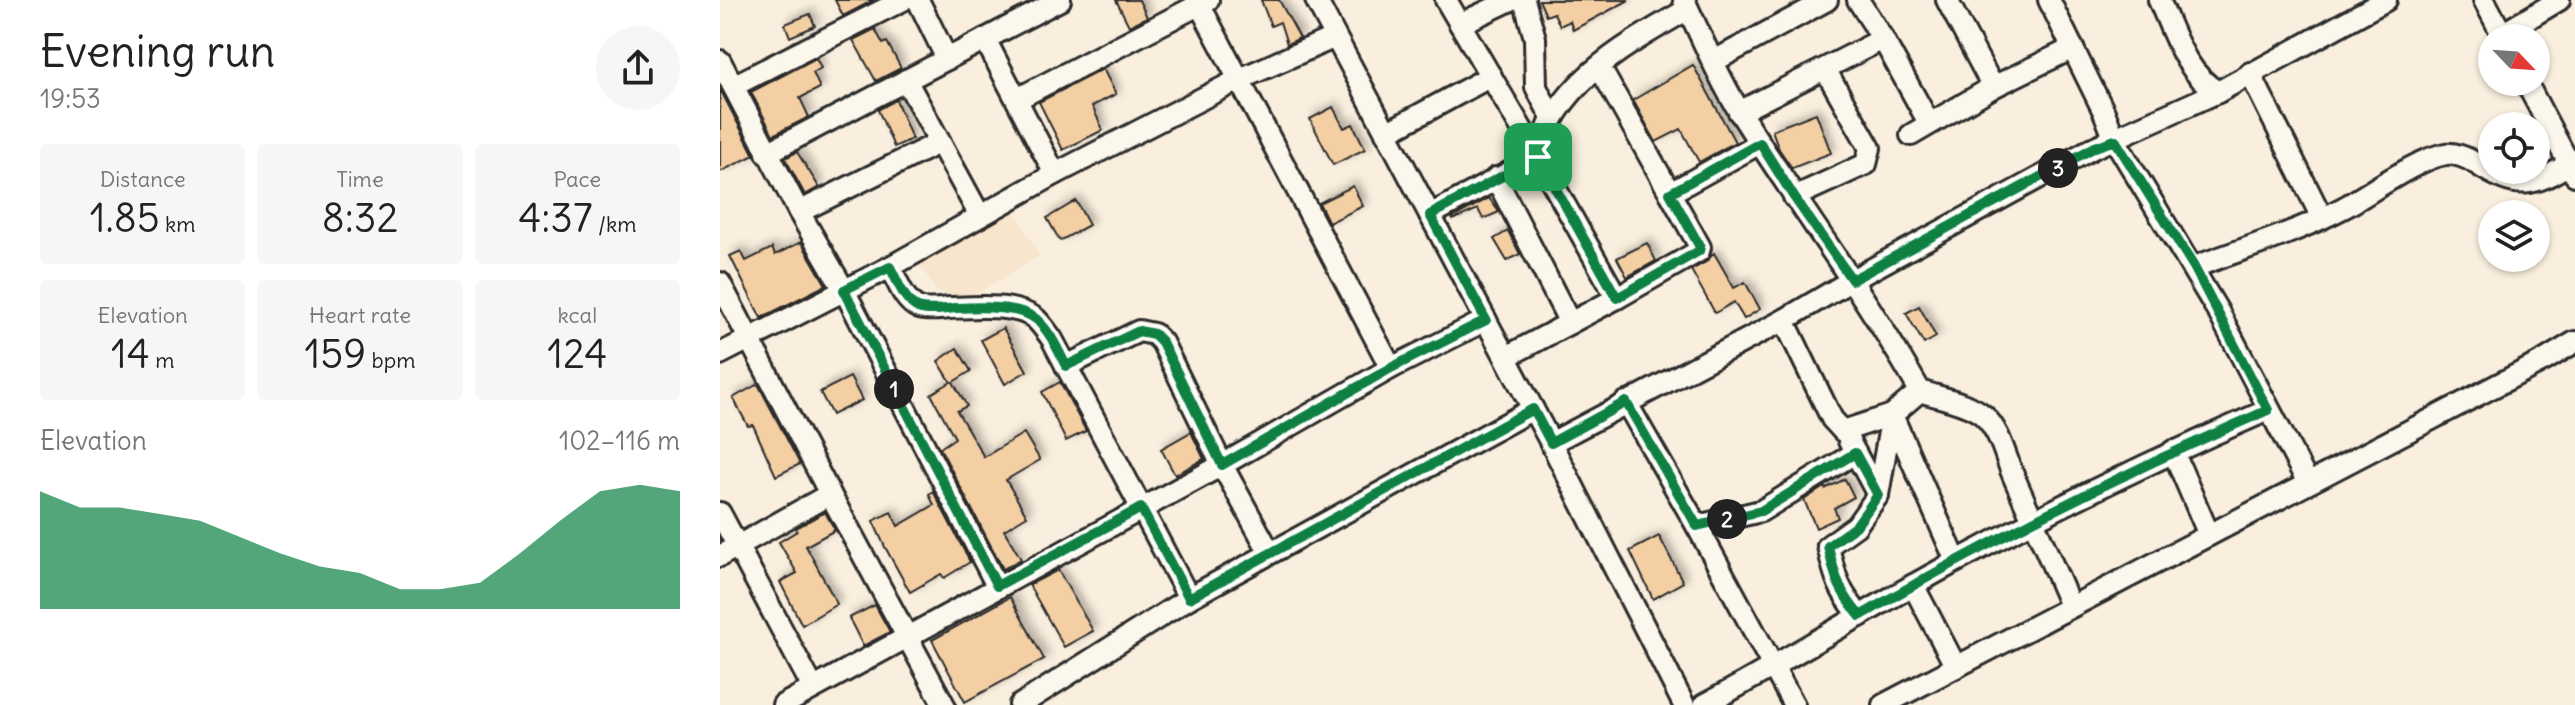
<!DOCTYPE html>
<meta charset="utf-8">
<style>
body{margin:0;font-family:Delius,sans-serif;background:#f6f6f6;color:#222;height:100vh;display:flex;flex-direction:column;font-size:30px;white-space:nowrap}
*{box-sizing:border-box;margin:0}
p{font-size:26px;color:#767676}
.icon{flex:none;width:44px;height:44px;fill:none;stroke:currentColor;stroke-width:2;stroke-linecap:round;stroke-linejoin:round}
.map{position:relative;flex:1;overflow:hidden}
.details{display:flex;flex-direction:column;background:#fff;width:720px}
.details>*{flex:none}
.needle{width:52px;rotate:115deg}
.tools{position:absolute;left:1758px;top:24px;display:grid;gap:16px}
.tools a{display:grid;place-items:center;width:72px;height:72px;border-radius:50%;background:#fff;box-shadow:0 2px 6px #0004;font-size:40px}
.pin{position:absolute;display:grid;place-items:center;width:68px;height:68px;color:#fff;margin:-34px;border-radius:16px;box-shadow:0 4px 12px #0006}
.km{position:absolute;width:40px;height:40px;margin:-20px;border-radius:50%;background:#222;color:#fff;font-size:22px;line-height:40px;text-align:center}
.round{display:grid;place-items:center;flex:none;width:84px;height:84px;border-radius:42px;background:#f6f6f6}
.overview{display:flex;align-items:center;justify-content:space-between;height:136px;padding:0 40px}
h1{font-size:44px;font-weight:600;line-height:60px}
.stats{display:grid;grid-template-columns:repeat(3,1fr);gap:12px;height:136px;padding:8px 40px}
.stats div{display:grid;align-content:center;border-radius:8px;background:#f6f6f6;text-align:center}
.stats b{font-size:40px;font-weight:600}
.stats small{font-size:22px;font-weight:400}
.stats p{font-size:22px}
.chart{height:224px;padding:16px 40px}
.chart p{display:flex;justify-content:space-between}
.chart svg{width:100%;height:144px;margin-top:8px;fill:#0b8043;opacity:.7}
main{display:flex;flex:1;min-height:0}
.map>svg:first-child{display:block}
</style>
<main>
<section class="details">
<div class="overview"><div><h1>Evening run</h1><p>19:53</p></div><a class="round"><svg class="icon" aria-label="share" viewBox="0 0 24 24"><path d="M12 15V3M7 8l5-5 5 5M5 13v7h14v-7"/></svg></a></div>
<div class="stats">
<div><p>Distance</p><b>1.85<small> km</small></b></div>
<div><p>Time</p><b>8:32</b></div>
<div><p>Pace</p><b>4:37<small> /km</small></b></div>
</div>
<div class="stats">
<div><p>Elevation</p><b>14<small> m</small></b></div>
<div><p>Heart rate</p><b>159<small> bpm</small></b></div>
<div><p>kcal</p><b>124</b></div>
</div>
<div class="chart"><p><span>Elevation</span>102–116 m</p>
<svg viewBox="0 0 160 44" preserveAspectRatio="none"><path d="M0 44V8L10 13L20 13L30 15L40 17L50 22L60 27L70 31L80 33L90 38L100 38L110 36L120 27L130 17L140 8L150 6L160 8V44z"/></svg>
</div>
</section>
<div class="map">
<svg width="1855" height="705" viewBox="0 0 1855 705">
<defs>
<filter id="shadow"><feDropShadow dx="4.5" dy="-4.5" stdDeviation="4" flood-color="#0004"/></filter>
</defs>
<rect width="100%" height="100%" fill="#faefde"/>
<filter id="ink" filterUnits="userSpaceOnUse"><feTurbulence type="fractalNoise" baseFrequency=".0125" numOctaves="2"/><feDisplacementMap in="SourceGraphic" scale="16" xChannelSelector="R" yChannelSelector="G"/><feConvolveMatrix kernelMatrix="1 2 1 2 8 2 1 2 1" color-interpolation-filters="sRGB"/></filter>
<g filter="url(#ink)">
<!-- built -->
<polygon fill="#f8e5cd" points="294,209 320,256 249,298 216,292 198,261"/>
<!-- building -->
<g fill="#f4cfa4" stroke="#2b2b2b" stroke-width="2" filter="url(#shadow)">
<polygon points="115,0 154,0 123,16"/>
<polygon points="396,0 419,0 427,17 409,26"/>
<polygon points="541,0 559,0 580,38 567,44 560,22 551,26"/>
<polygon points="819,0 909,0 853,30 850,21 840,26 834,13 826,16"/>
<polygon points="90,14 95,26 70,37 65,24"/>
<polygon points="155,29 163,44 167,42 181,68 156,81 133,40"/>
<polygon points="96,58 101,68 93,73 100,88 80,98 89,117 53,135 31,92"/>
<polygon points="973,65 1015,142 979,162 961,129 936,142 913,100"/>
<polygon points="383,69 396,94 372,106 383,130 343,150 319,102"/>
<polygon points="0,89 34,155 0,172"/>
<polygon points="176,100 192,139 174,147 158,110"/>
<polygon points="613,107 624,128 633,124 645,149 613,165 590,119"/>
<polygon points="1096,113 1111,153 1072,168 1059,149 1052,130"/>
<polygon points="77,152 99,187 85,195 65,158"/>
<polygon points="633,186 643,206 609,223 599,203"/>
<polygon points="769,198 779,212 763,219 758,209 733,220 732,218"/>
<polygon points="356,201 369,225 340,241 327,218"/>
<polygon points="788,231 800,254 787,261 774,239"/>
<polygon points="81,242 106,285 41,318 10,256 21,251 26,261 52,248 55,255"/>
<polygon points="927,243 936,261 907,277 897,258"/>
<polygon points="994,253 1014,288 1025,282 1040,309 1024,319 1014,302 995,313 971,270 986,262"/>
<polygon points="1199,306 1216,337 1204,344 1186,313"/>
<polygon points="283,328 307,371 285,384 261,340"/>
<polygon points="237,348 251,371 233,382 247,406 237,411 264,457 304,433 320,460 286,480 307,516 284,530 301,559 283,569 220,448 235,438 211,394 231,382 218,361"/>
<polygon points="130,377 142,400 112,415 100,392"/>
<polygon points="340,382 366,431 346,441 322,392"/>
<polygon points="38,384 80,464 56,476 33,425 28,426 13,398"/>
<polygon points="471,432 484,459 455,475 441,449"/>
<polygon points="1125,479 1134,497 1114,508 1118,518 1096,528 1084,500 1104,487 1105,489"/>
<polygon points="213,491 250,562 224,578 221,574 190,592 165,547 153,521 171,512 178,526 214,505 209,494"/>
<polygon points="105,512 115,530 86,546 117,604 82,625 60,582 77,573 59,542 77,531 76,528"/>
<polygon points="939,536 963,582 933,599 910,551"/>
<polygon points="338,570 373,631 344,647 309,585"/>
<polygon points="290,597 324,659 245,702 212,640"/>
<polygon points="155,605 170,632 143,646 129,618"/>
</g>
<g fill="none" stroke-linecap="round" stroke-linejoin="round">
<defs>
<g id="minor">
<polyline points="198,0 227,59"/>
<polyline points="477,0 671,368"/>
<polyline points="596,0 831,443 964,705"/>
<polyline points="726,0 818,157 897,298 786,357"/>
<polyline points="804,0 815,38 816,87 832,118"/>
<path d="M 964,0 C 982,38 999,79 1021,114 C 1080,208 1146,295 1200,391 C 1217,397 1250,403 1263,415 C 1280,430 1285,456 1293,475 C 1312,519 1332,562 1350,606"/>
<polyline points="1138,0 1163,39 1209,123"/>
<polyline points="1227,0 1273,87"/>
<polyline points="1329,0 1384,112 1395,140 1499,313 1588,483"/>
<path d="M 1439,0 C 1454,33 1465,73 1498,92 L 1666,0"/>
<polyline points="1764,0 1782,34 1839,0"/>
<polyline points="740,24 791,0"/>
<polyline points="265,39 335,174"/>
<polyline points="0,61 79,212 124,290 277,586"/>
<polyline points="994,61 1107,0"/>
<polyline points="880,68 950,193"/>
<polyline points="1530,73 1602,218"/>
<polyline points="186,80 260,216"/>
<polyline points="1806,82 1855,175"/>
<polyline points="13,86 183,0"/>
<polyline points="297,99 488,0"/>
<polyline points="1019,112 1163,39"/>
<polyline points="666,133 771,76"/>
<polyline points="1191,135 1273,87 1353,48"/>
<polyline points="47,153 340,0"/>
<polyline points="776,178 850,323"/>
<polyline points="1074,197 1146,164 1150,148 1105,69"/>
<polyline points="79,212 220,142"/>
<path d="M 710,215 L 818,157 C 834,83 908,44 968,9"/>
<path d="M 170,267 C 177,280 184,302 199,308 C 207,311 221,309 230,308 C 254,307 297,303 316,319 C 322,325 327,332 332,339 L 469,598"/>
<path d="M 1474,267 C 1523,249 1575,233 1623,208 C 1649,194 1698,158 1726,154 C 1735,153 1748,158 1755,163 C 1799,192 1813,187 1855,160"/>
<polyline points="0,283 110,494 224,705"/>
<polyline points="897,298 979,251 980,247 950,193 1040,143"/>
<polyline points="1064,320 1112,419 1123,431 1172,415 1200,391"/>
<polyline points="0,354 170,267 335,174 520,79 615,37"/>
<polyline points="346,366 419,331 434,334 442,342 502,465 550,553"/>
<polyline points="906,402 977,526 1074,705"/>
<polyline points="1172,415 1236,561"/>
<polyline points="1129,441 1158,495"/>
<polyline points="831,443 1064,320 1132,280 1375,147 1498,92"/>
<polyline points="1453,451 1489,535"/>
<polyline points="0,513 93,688"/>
<polyline points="977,526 1041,511 1135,453"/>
<polyline points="0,556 110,494"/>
<polyline points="1193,585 1236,667"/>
<path d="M 1140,616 C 1119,591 1115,578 1108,546 L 1136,526 L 1158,495 L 1172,415"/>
<polyline points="63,705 502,465 671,368 766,320"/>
<polyline points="300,705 469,598 813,409"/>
<path d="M 984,705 C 1069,659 1151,607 1237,561 C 1338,506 1442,456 1548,410"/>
<polyline points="1163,705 1825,360 1855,342"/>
</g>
</defs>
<!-- minor casing -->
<use href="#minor" stroke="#2b2b2b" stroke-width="26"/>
<!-- minor -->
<use href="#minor" stroke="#fbf7ec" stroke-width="20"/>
</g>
</g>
<g fill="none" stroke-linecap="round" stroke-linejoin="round" filter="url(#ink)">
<defs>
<path id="route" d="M 1395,140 L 1474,267 L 1548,410 C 1408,471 1272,538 1140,616 C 1119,591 1115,578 1108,546 L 1136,526 L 1158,495 L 1135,453 L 1041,511 L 977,526 L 906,402 L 831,443 L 813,409 L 469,598 L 421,508 L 277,586 L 124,290 L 170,267 C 177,280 184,301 198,308 C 209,312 225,309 236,308 C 258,307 298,305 316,319 C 330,331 338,350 346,366 L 419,331 L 434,334 L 442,342 L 502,465 L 671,368 L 766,320 L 710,215 L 818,157 L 897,298 L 979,251 L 980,247 L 950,193 L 1040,143 L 1074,197 L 1132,280 L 1375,147 Z"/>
</defs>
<!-- route casing -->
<use href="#route" stroke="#fff" stroke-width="16"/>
<!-- route -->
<use href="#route" stroke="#0b8043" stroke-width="10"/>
</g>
</svg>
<div class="tools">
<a><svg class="needle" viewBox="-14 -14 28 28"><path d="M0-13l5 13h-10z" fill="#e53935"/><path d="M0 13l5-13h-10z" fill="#767676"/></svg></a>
<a><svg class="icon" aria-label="locate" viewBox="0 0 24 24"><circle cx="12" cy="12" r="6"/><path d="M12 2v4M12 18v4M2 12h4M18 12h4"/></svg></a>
<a><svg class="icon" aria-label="layers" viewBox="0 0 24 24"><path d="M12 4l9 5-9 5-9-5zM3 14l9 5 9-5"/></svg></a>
</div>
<div class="pin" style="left:818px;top:157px;background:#1e9e55"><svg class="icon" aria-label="arrive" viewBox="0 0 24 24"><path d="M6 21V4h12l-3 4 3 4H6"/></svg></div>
<b class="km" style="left:174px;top:389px">1</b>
<b class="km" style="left:1007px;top:519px">2</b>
<b class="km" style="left:1338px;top:168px">3</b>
</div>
</main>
